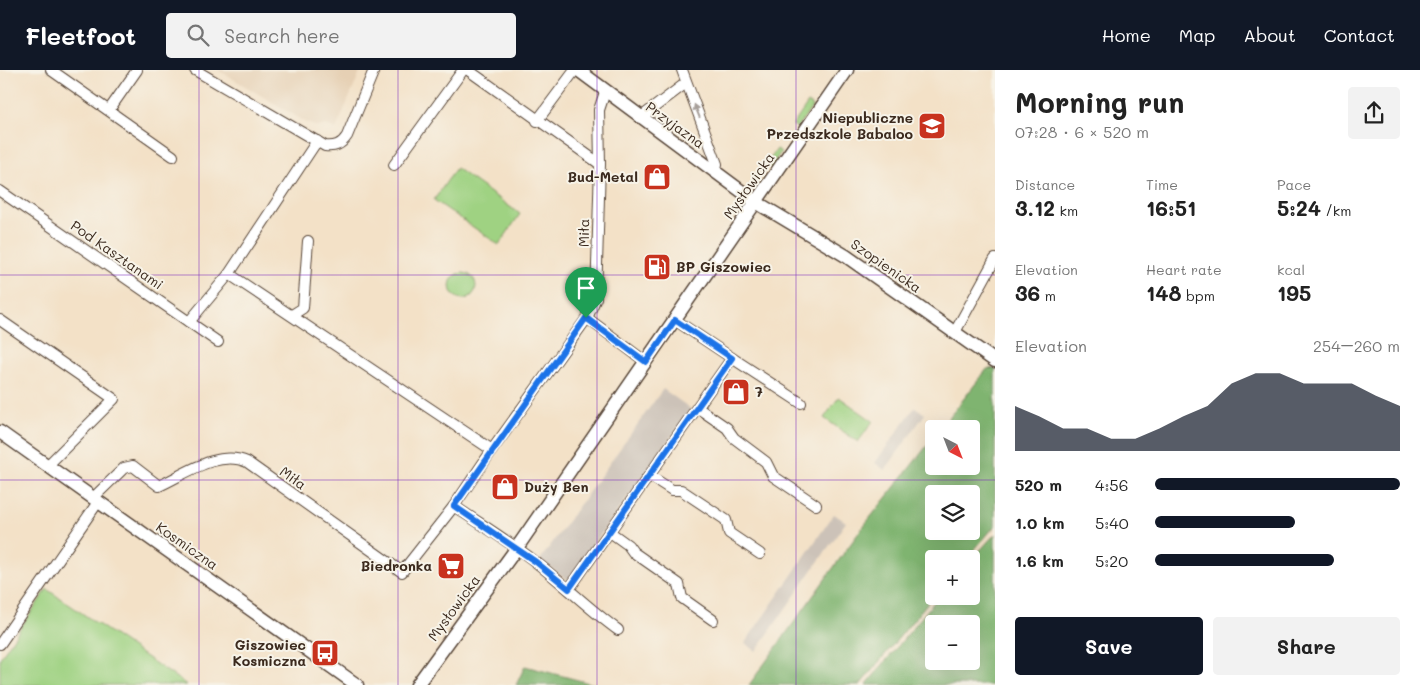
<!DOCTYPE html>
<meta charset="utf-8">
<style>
body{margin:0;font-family:Mali,sans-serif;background:#f2f2f2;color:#222;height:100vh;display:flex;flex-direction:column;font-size:19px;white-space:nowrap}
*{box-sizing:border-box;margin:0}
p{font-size:16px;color:#767676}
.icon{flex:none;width:28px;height:28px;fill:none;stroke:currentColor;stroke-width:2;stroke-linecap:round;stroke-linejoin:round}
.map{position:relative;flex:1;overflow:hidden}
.drawer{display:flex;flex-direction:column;background:#fff;width:425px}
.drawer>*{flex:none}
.needle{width:32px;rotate:138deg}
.buttons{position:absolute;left:925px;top:350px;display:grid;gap:10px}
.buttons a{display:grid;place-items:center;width:55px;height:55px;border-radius:5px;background:#fff;box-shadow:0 5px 20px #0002;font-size:25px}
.pin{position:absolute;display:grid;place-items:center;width:42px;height:42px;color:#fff;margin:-51px -21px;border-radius:50% 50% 50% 0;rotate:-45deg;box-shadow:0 0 5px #0007}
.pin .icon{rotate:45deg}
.round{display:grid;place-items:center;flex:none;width:52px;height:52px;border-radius:5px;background:#f2f2f2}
.summary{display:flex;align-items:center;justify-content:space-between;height:85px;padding:0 20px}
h1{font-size:28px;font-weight:700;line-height:38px}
.stats{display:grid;grid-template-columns:repeat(3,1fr);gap:8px;height:85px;padding:5px 20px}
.stats div{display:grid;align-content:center}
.stats b{font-size:21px;font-weight:700}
.stats small{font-size:14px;font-weight:400}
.stats p{font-size:14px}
.chart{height:140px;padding:10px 20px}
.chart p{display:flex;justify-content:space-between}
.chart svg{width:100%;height:90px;margin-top:5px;fill:#111827;opacity:.7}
.primary-button{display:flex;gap:10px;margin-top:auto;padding:10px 20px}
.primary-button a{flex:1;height:58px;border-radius:5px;background:#111827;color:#fff;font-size:20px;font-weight:700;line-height:58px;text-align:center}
.primary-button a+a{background:#f2f2f2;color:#222}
ul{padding:0 20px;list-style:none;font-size:16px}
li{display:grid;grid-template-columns:80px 60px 1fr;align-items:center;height:38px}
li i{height:12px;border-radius:6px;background:#111827}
header{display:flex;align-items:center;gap:30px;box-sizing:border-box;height:70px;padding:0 25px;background:#111827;color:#fff}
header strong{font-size:24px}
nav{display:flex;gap:28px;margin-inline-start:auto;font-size:18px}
.search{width:350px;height:45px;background:#f2f2f2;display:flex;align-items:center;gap:12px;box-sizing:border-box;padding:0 18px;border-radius:5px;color:#767676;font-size:19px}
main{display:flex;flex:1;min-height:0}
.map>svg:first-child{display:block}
</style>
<header>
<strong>Fleetfoot</strong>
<div class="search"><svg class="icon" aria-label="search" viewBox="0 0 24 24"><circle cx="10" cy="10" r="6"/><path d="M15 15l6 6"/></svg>Search here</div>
<nav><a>Home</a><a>Map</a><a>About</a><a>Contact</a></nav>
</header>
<main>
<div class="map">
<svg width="995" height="615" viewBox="0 0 995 615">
<rect width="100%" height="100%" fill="#f7f3e8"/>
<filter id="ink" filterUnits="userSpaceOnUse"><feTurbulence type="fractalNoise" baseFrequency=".02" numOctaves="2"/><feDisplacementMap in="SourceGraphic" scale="10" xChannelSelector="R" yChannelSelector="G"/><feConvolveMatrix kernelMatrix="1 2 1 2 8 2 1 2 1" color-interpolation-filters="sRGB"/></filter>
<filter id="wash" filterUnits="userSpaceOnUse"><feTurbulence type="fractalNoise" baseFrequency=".0096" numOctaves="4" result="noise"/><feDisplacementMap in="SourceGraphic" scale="20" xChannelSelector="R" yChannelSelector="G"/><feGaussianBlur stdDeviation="1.12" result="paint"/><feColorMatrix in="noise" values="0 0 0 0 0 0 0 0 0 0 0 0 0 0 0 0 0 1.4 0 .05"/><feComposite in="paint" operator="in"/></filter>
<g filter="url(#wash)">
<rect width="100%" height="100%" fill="#f3e1c7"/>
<!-- built -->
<polygon fill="#e6d0b4" points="218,0 361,0 336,59 326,55 318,57 309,54"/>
<!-- industrial -->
<g fill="#ccc2b8">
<polygon points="663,319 691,339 568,510 540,490"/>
<polygon points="915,337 925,344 885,400 875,393"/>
<polygon points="834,444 846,452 756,581 745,573"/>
</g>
<!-- green -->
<g fill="#9fd282" stroke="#6d7e50">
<polygon points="808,33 813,36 797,58 793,55"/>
<polygon points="777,79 781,82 770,98 766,95"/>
<polygon points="456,98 520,144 499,175 434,130"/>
<circle cx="463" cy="216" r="13"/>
<polygon points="839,327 873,351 858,372 824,348"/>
<polygon points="47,519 51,522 187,615 0,615 0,588"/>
</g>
<!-- forest -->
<g fill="#7fb470" stroke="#5d6f47" fill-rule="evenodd">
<path d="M 995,298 L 995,456 L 966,489 L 934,489 L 934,525 L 860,615 L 749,615 L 862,458 L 934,367 L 934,396 L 971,396 L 971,359 L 940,359 L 987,299 ZM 934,424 L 971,424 L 971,461 L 934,461 Z"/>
<path d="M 995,464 L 995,615 L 866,615 L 939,526 L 971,526 L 971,490 ZM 934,554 L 971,554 L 971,591 L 934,591 Z"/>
<polygon points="525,596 597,615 516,615"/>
</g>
</g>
<g filter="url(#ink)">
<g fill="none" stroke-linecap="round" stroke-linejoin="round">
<defs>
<g id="minor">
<polyline points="51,0 173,86"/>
<path d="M 195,0 L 325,76 C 335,77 341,75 347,66 L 374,0"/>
<polyline points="468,0 600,94"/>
<polyline points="682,0 717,94 715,102"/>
<polyline points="109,40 137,0"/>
<polyline points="640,48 686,13"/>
<polyline points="537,51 575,0"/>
<polyline points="394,95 463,0"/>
<polyline points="0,121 218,272"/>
<polyline points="292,245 303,238 308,171"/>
<polyline points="587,248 646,292"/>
<polyline points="0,250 114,329 47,396"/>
<polyline points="189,252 229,204 317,71"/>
<polyline points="955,262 995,189"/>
<polyline points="732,288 801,333"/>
<polyline points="698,338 727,358 734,368 766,392 773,406 816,435"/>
<polyline points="492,380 587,248 596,228 600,94 599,40 605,22"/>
<polyline points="650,406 672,420 681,420 726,450 729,463 760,484"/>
<path d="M 93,428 L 124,398 L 133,396 L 159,416 C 185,404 219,379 247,392 L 402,502 L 454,436 L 492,380 L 229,204"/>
<path d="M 454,436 C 482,455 511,473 537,493 C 565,515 590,540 618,560"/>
<polyline points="610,462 628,475 633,482 679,514 682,528 713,550"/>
<polyline points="569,519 732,288 675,250"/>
<polyline points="0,574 98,432"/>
</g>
<g id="tertiary">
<polyline points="578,0 756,132 846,186 995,291"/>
<polyline points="0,362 357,615"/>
<polyline points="417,615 516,479 847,0"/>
</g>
</defs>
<!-- minor casing -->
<use href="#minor" stroke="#574537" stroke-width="12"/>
<!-- tertiary casing -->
<use href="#tertiary" stroke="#574537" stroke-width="15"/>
<!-- minor -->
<use href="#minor" stroke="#fff" stroke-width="10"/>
<!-- tertiary -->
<use href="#tertiary" stroke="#fff" stroke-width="12"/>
</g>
<!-- one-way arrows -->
<defs><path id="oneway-solid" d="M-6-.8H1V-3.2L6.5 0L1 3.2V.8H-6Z" transform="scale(1.25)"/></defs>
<use fill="#a79f9a" href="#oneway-solid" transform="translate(697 41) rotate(-112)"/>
</g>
<g fill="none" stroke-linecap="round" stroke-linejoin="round" filter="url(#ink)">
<defs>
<polygon id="route" points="586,248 646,292 675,250 732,288 569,519 536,492 454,436"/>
</defs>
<!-- route casing -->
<use href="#route" stroke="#fff" stroke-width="10"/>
<!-- route -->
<use href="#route" stroke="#1a73e8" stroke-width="6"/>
</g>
<!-- grid -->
<path fill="none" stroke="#7b2cbf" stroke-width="1" stroke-opacity="0.55" d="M 199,0 L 199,615M 398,0 L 398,615M 597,0 L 597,615M 796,0 L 796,615M 0,205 L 995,205M 0,410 L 995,410"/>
<!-- icons -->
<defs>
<symbol id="school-square" viewBox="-11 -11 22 22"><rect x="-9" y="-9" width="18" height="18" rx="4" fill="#c8321e" stroke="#f7f3e8"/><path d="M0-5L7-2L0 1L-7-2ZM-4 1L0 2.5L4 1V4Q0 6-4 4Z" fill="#fff"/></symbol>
<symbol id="shop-square" viewBox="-11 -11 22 22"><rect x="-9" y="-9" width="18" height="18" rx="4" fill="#c8321e" stroke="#f7f3e8"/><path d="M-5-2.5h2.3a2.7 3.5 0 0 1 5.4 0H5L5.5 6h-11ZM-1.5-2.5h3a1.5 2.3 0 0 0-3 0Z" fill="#fff"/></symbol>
<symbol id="fuel-square" viewBox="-11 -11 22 22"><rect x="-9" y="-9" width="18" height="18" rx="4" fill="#c8321e" stroke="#f7f3e8"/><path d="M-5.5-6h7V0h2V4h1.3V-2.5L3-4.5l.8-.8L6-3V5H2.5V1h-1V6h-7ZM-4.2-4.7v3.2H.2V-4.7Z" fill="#fff"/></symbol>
<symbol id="supermarket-square" viewBox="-11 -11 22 22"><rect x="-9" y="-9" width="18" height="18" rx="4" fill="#c8321e" stroke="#f7f3e8"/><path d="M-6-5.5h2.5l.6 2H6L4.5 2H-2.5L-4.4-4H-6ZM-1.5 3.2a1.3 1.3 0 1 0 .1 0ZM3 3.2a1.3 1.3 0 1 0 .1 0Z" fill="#fff"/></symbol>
<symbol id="bus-square" viewBox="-11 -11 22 22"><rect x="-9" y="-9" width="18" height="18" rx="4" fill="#c8321e" stroke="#f7f3e8"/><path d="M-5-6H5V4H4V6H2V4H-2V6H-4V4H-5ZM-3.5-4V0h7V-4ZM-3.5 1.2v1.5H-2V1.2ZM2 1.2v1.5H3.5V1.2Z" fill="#fff"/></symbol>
</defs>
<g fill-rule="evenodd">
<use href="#school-square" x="916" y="40" width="32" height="32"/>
<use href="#shop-square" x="641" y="91" width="32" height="32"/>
<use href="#fuel-square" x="641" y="181" width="32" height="32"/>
<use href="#shop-square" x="720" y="306" width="32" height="32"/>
<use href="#shop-square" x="489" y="401" width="32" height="32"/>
<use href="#supermarket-square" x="435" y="480" width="32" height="32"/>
<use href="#bus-square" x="309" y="567" width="32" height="32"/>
</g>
<g text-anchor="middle" stroke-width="4" stroke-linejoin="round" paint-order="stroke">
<!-- poi labels -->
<g font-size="14" font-weight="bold" fill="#3b2a1e" stroke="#f7f3e8" text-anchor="end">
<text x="913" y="53">Niepubliczne<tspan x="913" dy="16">Przedszkole Babaloo</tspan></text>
<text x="638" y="112">Bud-Metal</text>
<text x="676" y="202" text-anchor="start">BP Giszowiec</text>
<text x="755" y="327" text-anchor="start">7</text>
<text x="524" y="422" text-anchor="start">Duży Ben</text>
<text x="432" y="501">Biedronka</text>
<text x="306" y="580">Giszowiec<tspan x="306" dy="16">Kosmiczna</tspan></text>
</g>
<!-- street labels -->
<g font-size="14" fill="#3b2a1e" stroke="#f7f3e8">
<text transform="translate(675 55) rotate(36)" y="5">Przyjazna</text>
<text transform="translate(749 116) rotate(-55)" y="5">Mysłowicka</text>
<text transform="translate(584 163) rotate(-89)" y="5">Miła</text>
<text transform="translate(117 185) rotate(35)" y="5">Pod Kasztanami</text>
<text transform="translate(886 196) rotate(35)" y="5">Szopienicka</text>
<text transform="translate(293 408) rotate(36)" y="5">Miła</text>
<text transform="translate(187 476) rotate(35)" y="5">Kosmiczna</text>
<text transform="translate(454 538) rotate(-54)" y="5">Mysłowicka</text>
</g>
</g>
</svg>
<div class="buttons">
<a><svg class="needle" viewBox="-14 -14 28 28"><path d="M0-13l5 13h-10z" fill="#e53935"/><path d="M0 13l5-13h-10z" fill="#767676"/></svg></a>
<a><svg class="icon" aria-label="layers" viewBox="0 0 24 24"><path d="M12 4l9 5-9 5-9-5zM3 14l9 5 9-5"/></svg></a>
<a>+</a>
<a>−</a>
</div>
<div class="pin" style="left:586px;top:248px;background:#1e9e55"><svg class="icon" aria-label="arrive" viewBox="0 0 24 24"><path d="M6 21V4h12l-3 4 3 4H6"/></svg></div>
</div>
<section class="drawer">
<div class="summary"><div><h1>Morning run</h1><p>07:28 · 6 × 520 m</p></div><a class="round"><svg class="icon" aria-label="share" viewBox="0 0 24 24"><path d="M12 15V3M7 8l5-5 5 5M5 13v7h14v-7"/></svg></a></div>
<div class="stats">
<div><p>Distance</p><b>3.12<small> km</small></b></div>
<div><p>Time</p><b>16:51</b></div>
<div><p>Pace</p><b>5:24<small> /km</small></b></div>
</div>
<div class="stats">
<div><p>Elevation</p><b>36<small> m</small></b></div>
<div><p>Heart rate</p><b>148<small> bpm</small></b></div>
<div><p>kcal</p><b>195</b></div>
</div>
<div class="chart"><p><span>Elevation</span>254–260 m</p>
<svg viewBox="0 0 160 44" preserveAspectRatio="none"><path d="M0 44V22L10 27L20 33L30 33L40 38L50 38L60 33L70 27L80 22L90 11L100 6L110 6L120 11L130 11L140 11L150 17L160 22V44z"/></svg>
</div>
<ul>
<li><b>520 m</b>4:56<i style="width:100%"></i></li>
<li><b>1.0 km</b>5:40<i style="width:57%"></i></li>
<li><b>1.6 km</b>5:20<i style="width:73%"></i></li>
</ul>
<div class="primary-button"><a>Save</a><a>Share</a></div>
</section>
</main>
